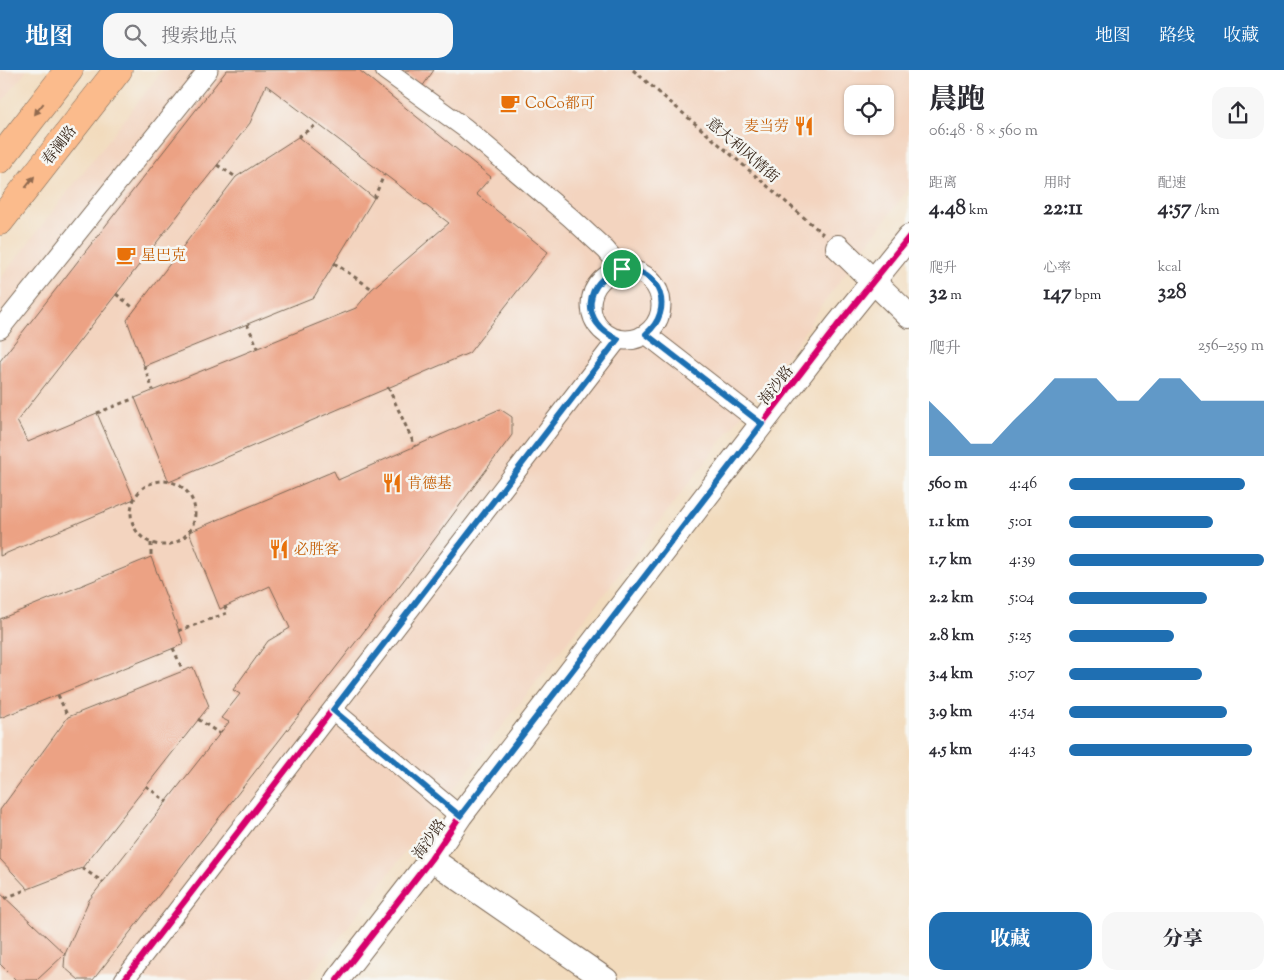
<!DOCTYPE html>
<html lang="zh">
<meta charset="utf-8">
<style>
body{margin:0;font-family:"Sorts Mill Goudy","Noto Serif SC",serif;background:#f7f7f7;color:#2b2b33;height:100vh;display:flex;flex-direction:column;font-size:19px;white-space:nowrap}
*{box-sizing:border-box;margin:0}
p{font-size:16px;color:#7c7c81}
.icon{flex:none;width:28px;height:28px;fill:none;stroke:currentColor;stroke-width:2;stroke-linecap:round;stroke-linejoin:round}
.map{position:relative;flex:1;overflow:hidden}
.side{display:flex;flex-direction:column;background:#fff;width:375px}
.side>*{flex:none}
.tools{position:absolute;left:844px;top:15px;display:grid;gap:10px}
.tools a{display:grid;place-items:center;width:50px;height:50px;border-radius:10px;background:#fff;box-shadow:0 1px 4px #0004;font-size:25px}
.pin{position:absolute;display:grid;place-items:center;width:42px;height:42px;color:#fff;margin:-21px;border:2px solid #fff;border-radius:50%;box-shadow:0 1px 5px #0007}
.round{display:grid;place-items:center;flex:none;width:52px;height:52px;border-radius:15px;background:#f7f7f7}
.summary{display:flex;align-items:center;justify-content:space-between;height:85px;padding:0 20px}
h1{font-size:28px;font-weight:800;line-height:38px}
.stats{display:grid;grid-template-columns:repeat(3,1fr);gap:8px;height:85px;padding:5px 20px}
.stats div{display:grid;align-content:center}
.stats b{font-size:21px;font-weight:800}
.stats small{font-size:14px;font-weight:400}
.stats p{font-size:14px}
.chart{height:140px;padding:10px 20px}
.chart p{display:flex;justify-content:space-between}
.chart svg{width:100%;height:90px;margin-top:5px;fill:#1f6fb2;opacity:.7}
.action{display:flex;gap:10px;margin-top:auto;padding:10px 20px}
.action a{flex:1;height:58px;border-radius:15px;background:#1f6fb2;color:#fff;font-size:20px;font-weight:800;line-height:58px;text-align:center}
.action a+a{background:#f7f7f7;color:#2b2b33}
ul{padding:0 20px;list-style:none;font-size:16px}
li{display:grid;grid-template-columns:80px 60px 1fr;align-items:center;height:38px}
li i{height:12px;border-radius:6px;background:#1f6fb2}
header{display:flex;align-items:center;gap:30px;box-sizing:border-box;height:70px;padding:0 25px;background:#1f6fb2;color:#fff}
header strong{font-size:24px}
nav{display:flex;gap:28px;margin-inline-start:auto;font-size:18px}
.search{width:350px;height:45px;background:#f7f7f7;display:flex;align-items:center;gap:12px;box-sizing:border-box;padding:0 18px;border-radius:15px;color:#7c7c81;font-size:19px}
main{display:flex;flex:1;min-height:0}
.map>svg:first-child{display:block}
</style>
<header>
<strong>地图</strong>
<div class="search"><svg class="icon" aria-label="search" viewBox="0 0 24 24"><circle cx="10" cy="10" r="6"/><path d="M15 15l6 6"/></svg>搜索地点</div>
<nav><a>地图</a><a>路线</a><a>收藏</a></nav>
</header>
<main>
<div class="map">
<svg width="909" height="910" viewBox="0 0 909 910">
<rect width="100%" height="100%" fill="#f6f6f2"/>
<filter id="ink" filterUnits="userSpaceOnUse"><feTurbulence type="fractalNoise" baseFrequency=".02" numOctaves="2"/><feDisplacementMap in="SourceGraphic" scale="10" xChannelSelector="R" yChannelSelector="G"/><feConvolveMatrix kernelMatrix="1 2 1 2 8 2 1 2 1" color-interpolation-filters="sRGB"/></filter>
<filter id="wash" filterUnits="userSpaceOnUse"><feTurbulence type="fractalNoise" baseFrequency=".0096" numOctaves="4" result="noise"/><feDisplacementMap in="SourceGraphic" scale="20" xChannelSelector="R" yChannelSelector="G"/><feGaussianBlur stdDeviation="1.12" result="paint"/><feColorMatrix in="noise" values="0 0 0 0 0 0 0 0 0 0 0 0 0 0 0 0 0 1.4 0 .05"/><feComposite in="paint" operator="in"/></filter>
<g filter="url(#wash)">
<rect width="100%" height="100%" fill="#f2dbbd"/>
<!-- built -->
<g fill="#f3d4bf" fill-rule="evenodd">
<polygon points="0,0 27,0 0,35"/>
<path d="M 163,0 L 909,0 L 909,118 L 822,235 L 796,274 L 307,910 L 0,910 L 0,209 ZM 852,24 L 885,24 L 885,56 L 852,56 Z"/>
</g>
<g id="blocks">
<!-- building -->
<g fill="#eca284">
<polygon points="227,0 359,0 491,107 476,124 548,182 469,283 169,412 135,328 356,238 372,219 449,153 266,15 250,53 17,351 28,372 97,343 134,429 0,486 0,291"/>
<polygon points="402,0 434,0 422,17"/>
<polygon points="298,67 374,128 314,227 144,296 127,250 236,107"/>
<polygon points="500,339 512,347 512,365 414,497 93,910 79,910 64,897 65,884 89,830 229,652 221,648 240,624 233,620 268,571 290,558 270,516 220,539 189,462 334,401 338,410"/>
<polygon points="151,487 184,574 0,648 0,549"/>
<polygon points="193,597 209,636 82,798 28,819 0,789 0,740 68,647"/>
<polygon points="0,823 65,884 37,910 16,910 0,894"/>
</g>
</g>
</g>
<g filter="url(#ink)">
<use href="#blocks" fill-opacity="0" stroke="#7b6856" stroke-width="1"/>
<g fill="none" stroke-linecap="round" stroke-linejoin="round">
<defs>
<g id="minor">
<polyline points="385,0 465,58 570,147 606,180 622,199"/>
<circle cx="626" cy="235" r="35"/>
<polyline points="0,259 208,0"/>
<polyline points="646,264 762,354"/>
<polyline points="333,640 460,746"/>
<polyline points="124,910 618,269"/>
</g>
<g id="tertiary">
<polyline points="838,177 909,246"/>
<polyline points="431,789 606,910"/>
<polyline points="337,910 431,789 460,746 837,256 909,167"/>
</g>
<g id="primary">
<polyline points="0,89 69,0"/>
<polyline points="0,151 118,0"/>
</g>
</defs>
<!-- minor casing -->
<use href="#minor" stroke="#7b6856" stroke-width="21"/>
<!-- tertiary casing -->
<use href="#tertiary" stroke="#7b6856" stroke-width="26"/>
<!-- primary casing -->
<use href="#primary" stroke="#7b6856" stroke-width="29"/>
<!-- path -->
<g stroke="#7b6856" stroke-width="3" stroke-dasharray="4 4" stroke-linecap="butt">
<polyline points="633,0 823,164"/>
<polyline points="298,67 316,55"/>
<polyline points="217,95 236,107"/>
<polyline points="374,128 384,105"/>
<polyline points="334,193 372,219"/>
<polyline points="116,224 135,239"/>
<polyline points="247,254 258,278"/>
<polyline points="144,296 153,320"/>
<polyline points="388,317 415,376"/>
<polyline points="97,343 135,328"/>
<circle cx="163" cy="443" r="32"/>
<polyline points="151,473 151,487"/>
<polyline points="178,561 227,543 225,536"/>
<polyline points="173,578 183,601"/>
<polyline points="58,625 68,647"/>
<polyline points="198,649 220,664"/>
<polyline points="146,716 167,732"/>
<polyline points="82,798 103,812"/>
<polyline points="5,828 28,819"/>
</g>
<!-- minor -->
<use href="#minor" stroke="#fff" stroke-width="19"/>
<!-- tertiary -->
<use href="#tertiary" stroke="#fff" stroke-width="24"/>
<!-- primary -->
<use href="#primary" stroke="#fbbb8c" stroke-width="28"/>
<defs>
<g id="cycleway">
<polyline points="124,910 618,269"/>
<polyline points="337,910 431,789 460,746 837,256 909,167"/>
</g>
</defs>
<!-- cycleway casing -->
<use href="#cycleway" stroke="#f6f6f2" stroke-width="9"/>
<!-- cycleway -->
<use href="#cycleway" stroke="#d6006c" stroke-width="6"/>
</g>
<!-- one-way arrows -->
<defs><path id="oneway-solid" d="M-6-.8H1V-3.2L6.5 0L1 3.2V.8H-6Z" transform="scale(1.25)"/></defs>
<g fill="#916b50">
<use href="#oneway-solid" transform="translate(39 39) rotate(128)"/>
<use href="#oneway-solid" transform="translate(30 112) rotate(-52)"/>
</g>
</g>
<g fill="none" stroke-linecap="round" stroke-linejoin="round" filter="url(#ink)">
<defs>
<path id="route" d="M 622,199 C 661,199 675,240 646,264 L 762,354 L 460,746 L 333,640 L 618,269 C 579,253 583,210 622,199 Z"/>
</defs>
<!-- route casing -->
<use href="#route" stroke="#fff" stroke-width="10"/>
<!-- route -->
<use href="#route" stroke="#1f6fb2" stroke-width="6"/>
</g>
<!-- icons -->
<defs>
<symbol id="cafe-bare" viewBox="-9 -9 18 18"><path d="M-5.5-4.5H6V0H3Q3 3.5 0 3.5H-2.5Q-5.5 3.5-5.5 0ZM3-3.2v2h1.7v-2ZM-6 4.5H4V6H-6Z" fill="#e8710a" stroke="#f6f6f2" stroke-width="2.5" paint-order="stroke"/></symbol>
<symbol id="restaurant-bare" viewBox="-9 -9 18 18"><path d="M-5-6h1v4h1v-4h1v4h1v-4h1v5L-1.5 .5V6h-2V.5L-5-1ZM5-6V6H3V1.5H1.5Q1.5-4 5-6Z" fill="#e8710a" stroke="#f6f6f2" stroke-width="2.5" paint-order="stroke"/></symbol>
</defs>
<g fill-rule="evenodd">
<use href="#cafe-bare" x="496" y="19" width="28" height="28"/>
<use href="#restaurant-bare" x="790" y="42" width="28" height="28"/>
<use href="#cafe-bare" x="112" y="171" width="28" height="28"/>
<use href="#restaurant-bare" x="378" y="399" width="28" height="28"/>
<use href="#restaurant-bare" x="265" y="465" width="28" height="28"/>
</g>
<g text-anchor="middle" stroke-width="5" stroke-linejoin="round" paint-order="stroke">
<!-- food labels -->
<g font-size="15" fill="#c56008" stroke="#f6f6f2" text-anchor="start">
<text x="525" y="38">CoCo都可</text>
<text x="789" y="61" text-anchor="end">麦当劳</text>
<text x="141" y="190">星巴克</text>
<text x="407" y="418">肯德基</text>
<text x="294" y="484">必胜客</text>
</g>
<!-- street labels -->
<g font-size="15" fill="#3b2a1e" stroke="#f6f6f2">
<text transform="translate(59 75) rotate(-52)" y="5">春澜路</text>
<text transform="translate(743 80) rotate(41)" y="5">意大利风情街</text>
<text transform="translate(776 315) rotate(-52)" y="5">海沙路</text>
<text transform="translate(429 769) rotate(-55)" y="5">海沙路</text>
</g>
</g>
</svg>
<div class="tools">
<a><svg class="icon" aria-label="locate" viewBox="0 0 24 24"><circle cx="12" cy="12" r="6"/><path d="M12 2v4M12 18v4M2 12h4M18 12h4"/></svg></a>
</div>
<div class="pin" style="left:622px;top:199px;background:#1e9e55"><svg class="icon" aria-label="arrive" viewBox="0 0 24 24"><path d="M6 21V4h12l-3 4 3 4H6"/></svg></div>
</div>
<section class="side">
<div class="summary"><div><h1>晨跑</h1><p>06:48 · 8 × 560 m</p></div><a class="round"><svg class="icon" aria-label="share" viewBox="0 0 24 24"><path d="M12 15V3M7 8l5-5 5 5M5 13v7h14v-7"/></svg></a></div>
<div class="stats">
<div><p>距离</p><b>4.48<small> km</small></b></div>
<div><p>用时</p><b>22:11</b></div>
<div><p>配速</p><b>4:57<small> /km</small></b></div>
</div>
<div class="stats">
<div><p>爬升</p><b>32<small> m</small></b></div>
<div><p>心率</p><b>147<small> bpm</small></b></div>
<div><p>kcal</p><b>328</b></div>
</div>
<div class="chart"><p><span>爬升</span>256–259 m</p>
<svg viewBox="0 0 160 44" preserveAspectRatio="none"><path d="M0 44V17L10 27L20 38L30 38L40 27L50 17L60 6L70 6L80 6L90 17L100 17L110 6L120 6L130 17L140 17L150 17L160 17V44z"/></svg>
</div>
<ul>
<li><b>560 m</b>4:46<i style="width:90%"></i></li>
<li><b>1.1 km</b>5:01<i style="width:74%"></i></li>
<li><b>1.7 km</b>4:39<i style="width:100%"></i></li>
<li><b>2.2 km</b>5:04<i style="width:71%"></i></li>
<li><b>2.8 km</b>5:25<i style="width:54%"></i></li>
<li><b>3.4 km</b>5:07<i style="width:68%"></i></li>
<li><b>3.9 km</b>4:54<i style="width:81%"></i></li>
<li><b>4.5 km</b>4:43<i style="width:94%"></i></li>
</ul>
<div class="action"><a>收藏</a><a>分享</a></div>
</section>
</main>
